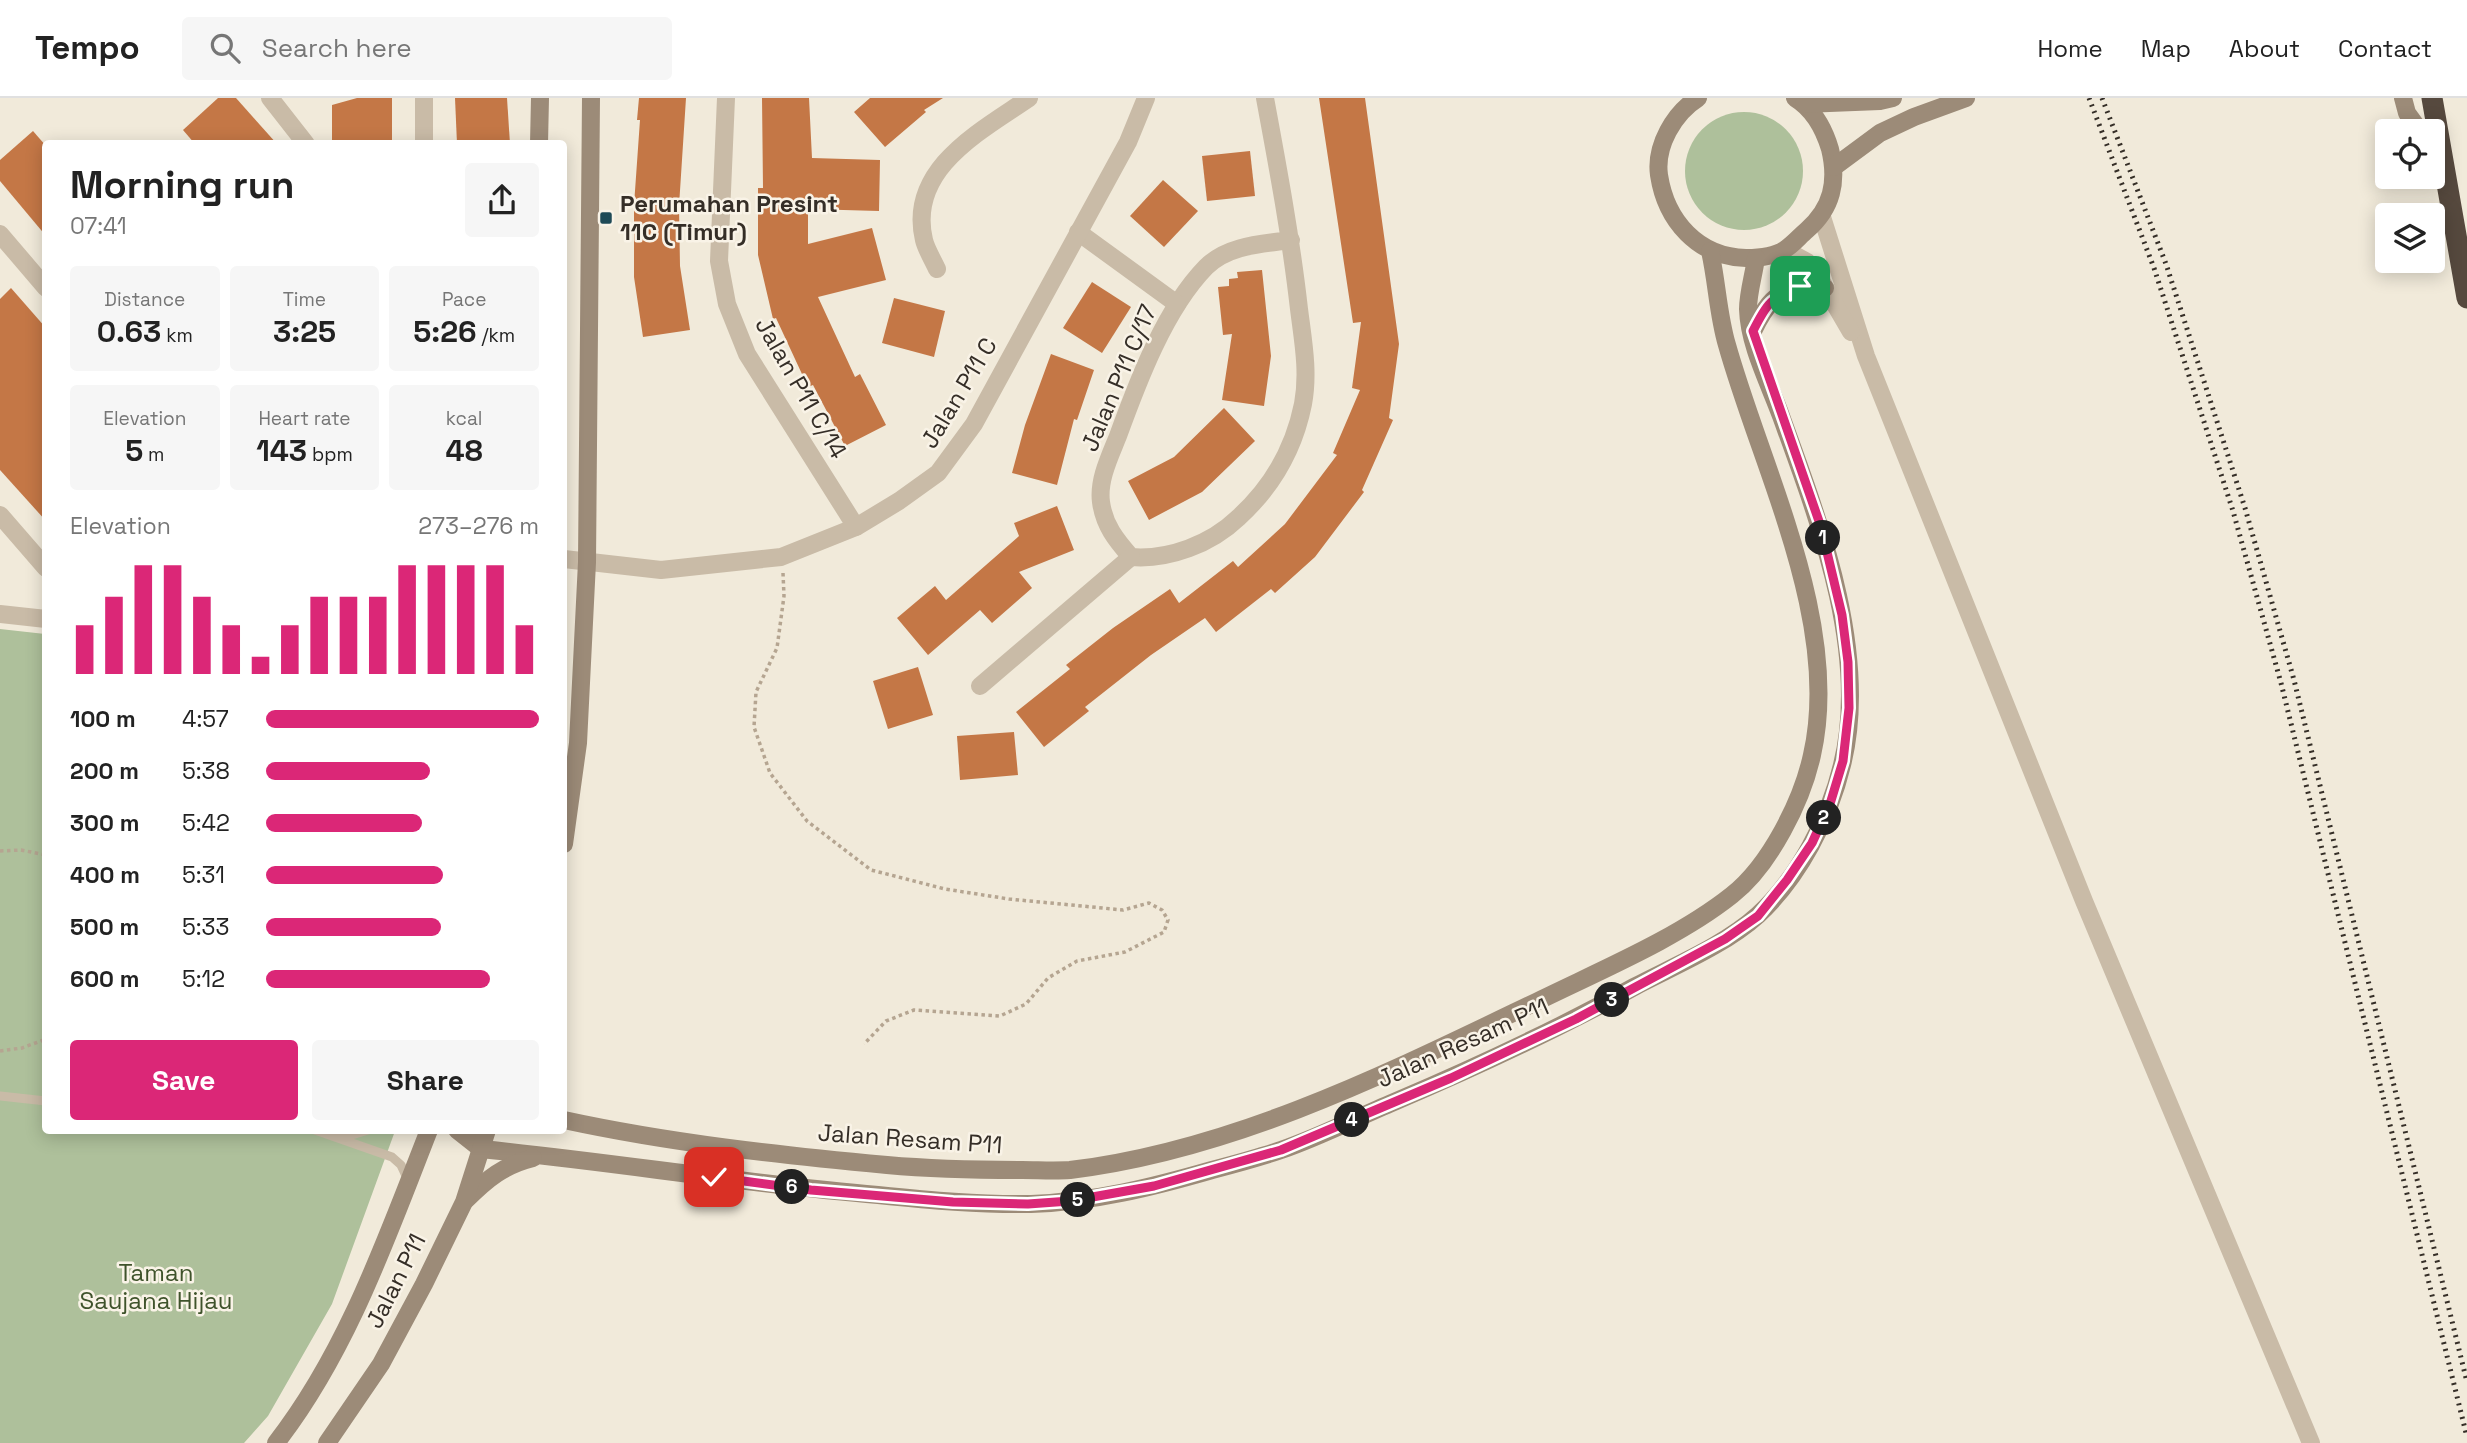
<!DOCTYPE html>
<meta charset="utf-8">
<style>
body{margin:0;font-family:"Space Grotesk",sans-serif;background:#f6f6f6;color:#222;height:100vh;display:flex;flex-direction:column;font-size:26px;white-space:nowrap}
*{box-sizing:border-box;margin:0}
p{font-size:23px;color:#767676}
.icon{flex:none;width:38px;height:38px;fill:none;stroke:currentColor;stroke-width:2;stroke-linecap:round;stroke-linejoin:round}
.map{position:relative;flex:1;overflow:hidden}
.panel{position:absolute;left:42px;top:42px;width:525px;height:994px;display:flex;flex-direction:column;background:#fff;border-radius:7px;box-shadow:0 4px 18px #0003}
.panel>*{flex:none}
.tools{position:absolute;left:2375px;top:21px;display:grid;gap:14px}
.tools a{display:grid;place-items:center;width:70px;height:70px;border-radius:7px;background:#fff;box-shadow:0 4px 18px #0003;font-size:35px}
.pin{position:absolute;display:grid;place-items:center;width:60px;height:60px;color:#fff;margin:-30px;border-radius:14px;box-shadow:0 4px 10px #0006}
.km{position:absolute;width:35px;height:35px;margin:-18px;border-radius:50%;background:#222;color:#fff;font-size:19px;line-height:35px;text-align:center}
.round{display:grid;place-items:center;flex:none;width:74px;height:74px;border-radius:7px;background:#f6f6f6}
.headline{display:flex;align-items:center;justify-content:space-between;height:119px;padding:0 28px}
h1{font-size:38px;font-weight:700;line-height:52px}
.stats{display:grid;grid-template-columns:repeat(3,1fr);gap:10px;height:119px;padding:7px 28px}
.stats div{display:grid;align-content:center;border-radius:7px;background:#f6f6f6;text-align:center}
.stats b{font-size:30px;font-weight:700}
.stats small{font-size:19px;font-weight:400}
.stats p{font-size:19px}
.chart{height:196px;padding:14px 28px}
.chart p{display:flex;justify-content:space-between}
.chart svg{width:100%;height:126px;margin-top:7px;stroke:#db2777;stroke-width:6}
.button{display:flex;gap:14px;margin-top:auto;padding:14px 28px}
.button a{flex:1;height:80px;border-radius:7px;background:#db2777;color:#fff;font-size:28px;font-weight:700;line-height:80px;text-align:center}
.button a+a{background:#f6f6f6;color:#222}
ul{padding:0 28px;list-style:none;font-size:23px}
li{display:grid;grid-template-columns:112px 84px 1fr;align-items:center;height:52px}
li i{height:18px;border-radius:9px;background:#db2777}
header{display:flex;align-items:center;gap:42px;box-sizing:border-box;height:98px;padding:0 35px;background:#fff;border-bottom:2px solid #e0e0e0}
header strong{font-size:33px}
nav{display:flex;gap:38px;margin-inline-start:auto;font-size:24px}
.search{width:490px;height:63px;background:#f6f6f6;display:flex;align-items:center;gap:18px;box-sizing:border-box;padding:0 24px;border-radius:7px;color:#767676;font-size:26px}
.map>svg:first-child{display:block}
</style>
<header>
<strong>Tempo</strong>
<div class="search"><svg class="icon" aria-label="search" viewBox="0 0 24 24"><circle cx="10" cy="10" r="6"/><path d="M15 15l6 6"/></svg>Search here</div>
<nav><a>Home</a><a>Map</a><a>About</a><a>Contact</a></nav>
</header>
<div class="map">
<svg width="2467" height="1345" viewBox="0 0 2467 1345">
<rect width="100%" height="100%" fill="#f1eada"/>
<!-- green -->
<g fill="#aec09b">
<circle cx="1744" cy="73" r="59"/>
<polygon points="0,531 45,536 46,1032 395,1033 332,1206 268,1318 244,1345 0,1345"/>
</g>
<!-- building -->
<g fill="#c47746">
<polygon points="218,0 236,0 277,46 195,46 183,32"/>
<polygon points="357,0 392,0 392,46 332,46 332,7"/>
<polygon points="455,0 507,0 510,46 457,46"/>
<polygon points="639,0 686,0 679,108 680,168 690,232 643,239 634,179 634,107 640,22 637,22"/>
<polygon points="762,0 809,0 812,60 880,62 879,113 808,111 808,146 872,130 886,182 818,199 855,279 860,276 886,327 845,348 813,287 808,289 776,220 773,221 758,157 758,90 763,90"/>
<polygon points="870,0 943,0 924,12 926,14 885,49 854,14"/>
<polygon points="1319,0 1365,0 1399,246 1389,320 1393,322 1362,392 1364,394 1315,459 1275,495 1271,491 1216,534 1205,520 1151,557 1085,609 1089,613 1044,649 1016,614 1070,571 1066,567 1113,530 1170,491 1179,505 1233,463 1238,469 1285,426 1337,357 1333,355 1360,292 1352,290 1361,224 1353,225"/>
<polygon points="33,33 46,48 46,138 0,83 0,62"/>
<polygon points="1250,53 1255,98 1207,103 1202,58"/>
<polygon points="1163,82 1198,113 1164,149 1130,118"/>
<polygon points="1262,172 1271,258 1264,308 1222,302 1232,236 1223,237 1218,189 1229,188 1229,181 1238,180 1237,174"/>
<polygon points="1092,184 1131,209 1102,255 1063,230"/>
<polygon points="11,190 46,230 46,423 0,372 0,201"/>
<polygon points="894,200 945,213 934,259 882,245"/>
<polygon points="1051,256 1094,272 1077,322 1074,321 1057,387 1012,375 1025,327"/>
<polygon points="1224,310 1255,343 1202,394 1149,422 1128,383 1174,359"/>
<polygon points="1057,408 1074,452 1019,474 1032,490 992,525 980,512 928,557 897,520 935,488 946,502 1019,438 1014,425"/>
<polygon points="918,569 933,617 888,631 873,583"/>
<polygon points="1014,634 1018,677 960,682 957,638"/>
</g>
<g fill="none" stroke-linecap="round" stroke-linejoin="round">
<!-- path -->
<g stroke="#b5a591" stroke-width="3.5" stroke-dasharray="3.5 3.5" stroke-linecap="butt">
<polyline points="783,475 784,498 777,550 756,594 754,629 770,675 807,723 871,772 945,791 1009,801 1123,812 1149,805 1162,812 1168,822 1164,834 1125,854 1077,863 1048,880 1026,906 1000,918 914,912 886,923 864,946"/>
<polyline points="0,753 21,752 46,757"/>
<polyline points="0,953 22,950 46,941"/>
</g>
<!-- service -->
<g stroke="#c9bba7" stroke-width="9">
<polyline points="0,998 46,1003"/>
<polyline points="315,1032 392,1059 401,1067 408,1082"/>
<polyline points="342,1040 368,1032"/>
</g>
<!-- minor -->
<g stroke="#c9bba7" stroke-width="18">
<polyline points="270,0 306,46"/>
<polyline points="726,0 719,163 727,206 747,256 856,429"/>
<path d="M 1265,0 C 1278,70 1291,140 1299,211 C 1303,243 1309,274 1303,306 C 1294,351 1271,390 1238,420 C 1211,446 1169,462 1131,459 C 1116,442 1104,427 1101,404 C 1098,382 1110,358 1118,338 C 1138,283 1165,211 1206,169 C 1228,147 1262,146 1291,142"/>
<polyline points="424,46 424,0"/>
<polyline points="1822,119 1866,258 2084,803 2311,1345"/>
<polyline points="1078,134 1177,206"/>
<polyline points="0,136 46,190"/>
<polyline points="1785,152 1807,164 1816,174 1851,234"/>
<path d="M 937,171 C 933,162 926,151 924,142 C 907,71 981,33 1029,0"/>
<polyline points="0,417 46,470"/>
<polyline points="564,461 661,472 781,459 856,429 899,403 938,375 974,326 1128,44 1146,0"/>
<polyline points="0,516 46,521"/>
<polyline points="980,588 1131,459"/>
</g>
<!-- secondary -->
<g stroke="#9c8b78" stroke-width="18">
<path d="M 1698,0 C 1674,15 1655,48 1659,77 C 1666,123 1698,159 1746,160 C 1759,160 1777,158 1787,150 C 1794,145 1800,138 1807,132 C 1832,110 1838,84 1830,51 C 1824,31 1813,11 1795,0"/>
<polyline points="2403,0 2407,15 2420,33"/>
<polyline points="1804,6 1880,3 1893,0"/>
<polyline points="539,46 540,0"/>
<polyline points="1834,69 1880,35 1914,19 1966,0"/>
<path d="M 1753,233 C 1771,196 1783,187 1825,190"/>
<polyline points="564,746 578,645 587,464 591,0"/>
<path d="M 564,1022 C 670,1045 779,1057 887,1067 C 932,1071 976,1072 1022,1072 C 1038,1072 1054,1073 1070,1072 C 1235,1052 1390,974 1538,903 C 1601,872 1678,840 1732,797 C 1770,767 1802,703 1812,657 C 1842,525 1762,372 1727,247 C 1718,217 1717,184 1710,153"/>
<polyline points="457,1032 481,1051"/>
<path d="M 481,1051 C 613,1064 745,1086 878,1097 C 928,1102 980,1107 1031,1106 C 1093,1104 1153,1089 1212,1072 C 1235,1066 1258,1060 1281,1052 C 1319,1039 1356,1020 1394,1004 C 1476,969 1556,932 1634,889 C 1674,868 1725,847 1758,817 C 1799,779 1829,721 1842,667 C 1870,555 1819,423 1781,318 C 1769,285 1749,247 1748,211 C 1748,195 1754,176 1756,160"/>
<path d="M 466,1102 C 487,1081 504,1067 533,1060"/>
<path d="M 276,1345 C 347,1254 387,1139 429,1032"/>
<polyline points="327,1345 381,1266 424,1186 464,1104 487,1032"/>
</g>
<!-- motorway -->
<polyline stroke="#56493e" stroke-width="21" points="2432,0 2467,200"/>
<!-- rail -->
<g stroke="#352e27" stroke-width="5" stroke-dasharray="2 5" stroke-linecap="butt">
<polyline points="2089,0 2154,170 2233,413 2281,585 2467,1339"/>
<polyline points="2102,0 2166,166 2245,410 2294,582 2467,1284"/>
</g>
</g>
<g fill="none" stroke-linecap="round" stroke-linejoin="round">
<defs>
<path id="route" d="M 714,1079 L 811,1092 L 953,1104 L 1028,1106 L 1070,1103 L 1154,1088 L 1281,1052 L 1451,980 L 1576,921 L 1725,841 L 1758,818 L 1787,782 L 1812,745 L 1830,706 L 1843,663 L 1849,610 L 1848,564 L 1842,517 L 1821,429 L 1753,233 C 1767,205 1770,201 1800,188"/>
</defs>
<!-- route casing -->
<use href="#route" stroke="#fff" stroke-width="14"/>
<!-- route -->
<use href="#route" stroke="#db2777" stroke-width="9"/>
</g>
<!-- markers -->
<rect fill="#1e4a56" stroke="#f9f3e7" stroke-width="2.5" x="599" y="113" width="14" height="14" rx="3.5"/>
<g text-anchor="middle" stroke-width="5" stroke-linejoin="round" paint-order="stroke">
<!-- poi labels -->
<g font-size="24" font-weight="bold" fill="#352e27" stroke="#f9f3e7" text-anchor="start">
<text x="620" y="114">Perumahan Presint<tspan x="620" dy="28">11C (Timur)</tspan></text>
</g>
<!-- street labels -->
<g font-size="24" fill="#352e27" stroke="#f9f3e7">
<text transform="translate(1119 280) rotate(-67)" y="8">Jalan P11 C/17</text>
<text transform="translate(801 290) rotate(60)" y="8">Jalan P11 C/14</text>
<text transform="translate(959 295) rotate(-59)" y="8">Jalan P11 C</text>
<text transform="translate(1463 945) rotate(-24)" y="8">Jalan Resam P11</text>
<text transform="translate(910 1041) rotate(4)" y="8">Jalan Resam P11</text>
<text transform="translate(396 1183) rotate(-63)" y="8">Jalan P11</text>
</g>
<!-- park labels -->
<g font-size="24" fill="#3f532b" stroke="#f9f3e7">
<text x="156" y="1183">Taman<tspan x="156" dy="28">Saujana Hijau</tspan></text>
</g>
</g>
</svg>
<div class="tools">
<a><svg class="icon" aria-label="locate" viewBox="0 0 24 24"><circle cx="12" cy="12" r="6"/><path d="M12 2v4M12 18v4M2 12h4M18 12h4"/></svg></a>
<a><svg class="icon" aria-label="layers" viewBox="0 0 24 24"><path d="M12 4l9 5-9 5-9-5zM3 14l9 5 9-5"/></svg></a>
</div>
<div class="pin" style="left:1800px;top:188px;background:#1e9e55"><svg class="icon" aria-label="arrive" viewBox="0 0 24 24"><path d="M6 21V4h12l-3 4 3 4H6"/></svg></div>
<div class="pin" style="left:714px;top:1079px;background:#d93025"><svg class="icon" aria-label="check" viewBox="0 0 24 24"><path d="M5 12l5 5 9-10"/></svg></div>
<b class="km" style="left:1823px;top:440px">1</b>
<b class="km" style="left:1824px;top:720px">2</b>
<b class="km" style="left:1612px;top:902px">3</b>
<b class="km" style="left:1352px;top:1022px">4</b>
<b class="km" style="left:1078px;top:1102px">5</b>
<b class="km" style="left:792px;top:1089px">6</b>
<section class="panel">
<div class="headline"><div><h1>Morning run</h1><p>07:41</p></div><a class="round"><svg class="icon" aria-label="share" viewBox="0 0 24 24"><path d="M12 15V3M7 8l5-5 5 5M5 13v7h14v-7"/></svg></a></div>
<div class="stats">
<div><p>Distance</p><b>0.63<small> km</small></b></div>
<div><p>Time</p><b>3:25</b></div>
<div><p>Pace</p><b>5:26<small> /km</small></b></div>
</div>
<div class="stats">
<div><p>Elevation</p><b>5<small> m</small></b></div>
<div><p>Heart rate</p><b>143<small> bpm</small></b></div>
<div><p>kcal</p><b>48</b></div>
</div>
<div class="chart"><p><span>Elevation</span>273–276 m</p>
<svg viewBox="0 0 160 44" preserveAspectRatio="none"><path d="M5 44V27M15 44V17M25 44V6M35 44V6M45 44V17M55 44V27M65 44V38M75 44V27M85 44V17M95 44V17M105 44V17M115 44V6M125 44V6M135 44V6M145 44V6M155 44V27"/></svg>
</div>
<ul>
<li><b>100 m</b>4:57<i style="width:100%"></i></li>
<li><b>200 m</b>5:38<i style="width:60%"></i></li>
<li><b>300 m</b>5:42<i style="width:57%"></i></li>
<li><b>400 m</b>5:31<i style="width:65%"></i></li>
<li><b>500 m</b>5:33<i style="width:64%"></i></li>
<li><b>600 m</b>5:12<i style="width:82%"></i></li>
</ul>
<div class="button"><a>Save</a><a>Share</a></div>
</section>
</div>
